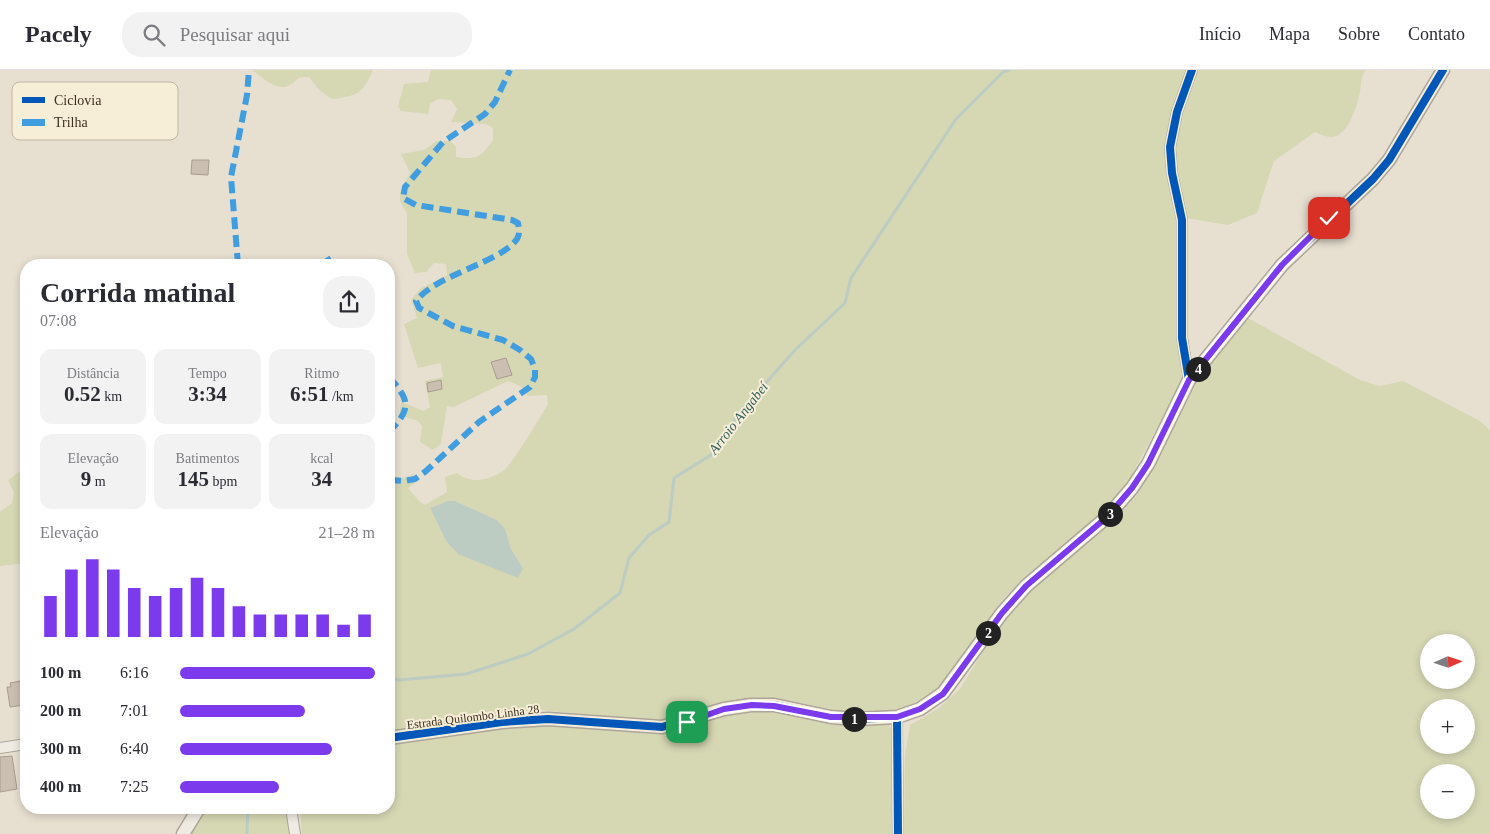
<!DOCTYPE html>
<html lang="pt">
<meta charset="utf-8">
<style>
body{margin:0;font-family:"Times New Roman",serif;background:#f2f2f3;color:#2b2b33;height:100vh;display:flex;flex-direction:column;font-size:19px;white-space:nowrap}
*{box-sizing:border-box;margin:0}
p{font-size:16px;color:#7c7c81}
.icon{flex:none;width:28px;height:28px;fill:none;stroke:currentColor;stroke-width:2;stroke-linecap:round;stroke-linejoin:round}
.map{position:relative;flex:1;overflow:hidden}
.panel{position:absolute;left:20px;top:189px;width:375px;height:555px;display:flex;flex-direction:column;background:#fff;border-radius:20px;box-shadow:0 2px 8px #0003}
.panel>*{flex:none}
.needle{width:32px;rotate:87deg}
.buttons{position:absolute;left:1420px;top:564px;display:grid;gap:10px}
.buttons a{display:grid;place-items:center;width:55px;height:55px;border-radius:50%;background:#fff;box-shadow:0 2px 8px #0003;font-size:25px}
.pin{position:absolute;display:grid;place-items:center;width:42px;height:42px;color:#fff;margin:-21px;border-radius:10px;box-shadow:0 2px 8px #0006}
.km{position:absolute;width:25px;height:25px;margin:-12px;border-radius:50%;background:#222;color:#fff;font-size:14px;line-height:25px;text-align:center}
.round{display:grid;place-items:center;flex:none;width:52px;height:52px;border-radius:20px;background:#f2f2f3}
.head{display:flex;align-items:center;justify-content:space-between;height:85px;padding:0 20px}
h1{font-size:28px;font-weight:600;line-height:38px}
.figures{display:grid;grid-template-columns:repeat(3,1fr);gap:8px;height:85px;padding:5px 20px}
.figures div{display:grid;align-content:center;border-radius:12px;background:#f2f2f3;text-align:center}
.figures b{font-size:21px;font-weight:600}
.figures small{font-size:14px;font-weight:400}
.figures p{font-size:14px}
.chart{height:140px;padding:10px 20px}
.chart p{display:flex;justify-content:space-between}
.chart svg{width:100%;height:90px;margin-top:5px;stroke:#7c3aed;stroke-width:6}
ul{padding:0 20px;list-style:none;font-size:16px}
li{display:grid;grid-template-columns:80px 60px 1fr;align-items:center;height:38px}
li i{height:12px;border-radius:6px;background:#7c3aed}
header{display:flex;align-items:center;gap:30px;box-sizing:border-box;height:70px;padding:0 25px;background:#fff;border-bottom:1px solid #e1e1e2}
header strong{font-size:24px}
nav{display:flex;gap:28px;margin-inline-start:auto;font-size:18px}
.search{width:350px;height:45px;background:#f2f2f3;display:flex;align-items:center;gap:12px;box-sizing:border-box;padding:0 18px;border-radius:20px;color:#7c7c81;font-size:19px}
.map>svg:first-child{display:block}
</style>
<header>
<strong>Pacely</strong>
<div class="search"><svg class="icon" aria-label="search" viewBox="0 0 24 24"><circle cx="10" cy="10" r="6"/><path d="M15 15l6 6"/></svg>Pesquisar aqui</div>
<nav><a>Início</a><a>Mapa</a><a>Sobre</a><a>Contato</a></nav>
</header>
<div class="map">
<svg width="1490" height="764" viewBox="0 0 1490 764">
<rect width="100%" height="100%" fill="#e7e0d1"/>
<!-- green -->
<g fill="#d6d7b3" fill-rule="evenodd">
<path d="M 252,0 L 373,0 C 363,24 357,26 332,29 L 319,20 L 309,7 C 293,7 299,11 288,16 C 276,21 261,6 252,0 Z"/>
<path d="M 431,0 L 1187,0 L 1173,37 L 1165,73 L 1166,101 L 1176,151 L 1176,271 L 1183,309 L 1127,414 L 1104,441 L 1022,509 L 1002,531 L 949,607 L 936,619 L 911,635 L 892,641 L 864,643 L 837,640 L 774,628 L 754,628 L 727,632 L 684,646 L 659,651 L 539,640 L 500,643 L 389,662 L 389,406 L 404,408 L 414,404 L 415,413 L 408,418 L 420,432 L 425,435 L 447,422 L 445,407 L 457,403 C 470,414 488,411 503,401 C 511,396 541,346 548,334 L 547,325 L 528,326 L 520,316 L 508,311 L 454,337 L 447,336 L 441,374 L 433,380 L 420,372 L 422,356 L 418,351 L 400,345 L 401,332 L 424,341 L 430,337 L 425,311 L 443,307 L 441,293 L 418,298 L 404,254 L 417,248 L 411,230 L 420,219 L 447,205 L 446,194 L 434,193 L 426,202 L 415,203 L 407,184 L 407,144 L 400,131 L 400,123 L 410,103 L 401,84 L 424,80 L 437,71 L 450,71 L 456,77 L 456,87 C 479,90 480,87 493,70 L 493,58 L 486,54 L 451,52 L 457,39 L 451,30 L 438,29 L 430,34 L 428,44 L 401,41 L 398,36 L 404,14 L 428,12 ZM 448,431 L 455,431 L 497,450 L 505,459 L 511,479 L 523,498 L 446,471 L 430,438 Z"/>
<path d="M 1195,0 L 1366,0 C 1361,5 1361,15 1360,22 C 1357,36 1348,67 1331,67 C 1326,67 1320,64 1315,62 L 1274,91 L 1257,143 L 1228,155 L 1186,148 C 1181,125 1174,102 1174,79 C 1174,53 1187,25 1195,0 Z"/>
<path d="M 1248,248 L 1360,310 L 1380,316 L 1403,311 L 1480,351 L 1490,360 L 1490,764 L 904,764 L 905,686 L 910,655 L 939,638 L 960,619 L 1002,550 L 1026,518 L 1109,450 L 1192,311 ZM 1429,572 L 1466,572 L 1466,610 L 1429,610 ZM 1429,638 L 1466,638 L 1466,675 L 1429,675 ZM 1429,702 L 1466,702 L 1466,740 L 1429,740 Z"/>
<polygon points="26,397 26,493 0,496 0,442 12,433 14,423 8,410"/>
<polygon points="771,639 885,652 894,660 894,764 302,764 300,738 389,738 389,671 548,652 626,659 725,642"/>
<polygon points="203,738 288,738 291,764 187,764"/>
</g>
<!-- water -->
<polygon fill="#bcccc2" points="448,431 455,431 497,450 505,459 511,479 523,498 518,508 458,484 446,471 430,438"/>
<g fill="none" stroke-linecap="round" stroke-linejoin="round">
<!-- stream -->
<g stroke="#bcccc2" stroke-width="3">
<polyline points="389,608 399,610 466,604 528,584 574,559 620,523 629,488 649,465 669,452 674,408 711,385 741,341 795,280 845,233 851,208 956,49 1003,2 1009,0"/>
<polyline points="247,764 248,738"/>
</g>
</g>
<!-- building -->
<g fill="#cbbfb2" stroke="#a89c90">
<polygon points="192,90 209,90 208,105 191,104"/>
<polygon points="506,288 512,305 497,309 491,292"/>
<polygon points="441,310 442,319 428,322 427,313"/>
<polygon points="20,611 24,635 10,637 7,617 11,617 10,613"/>
<polygon points="12,686 17,719 0,722 0,687"/>
</g>
<g fill="none" stroke-linecap="round" stroke-linejoin="round">
<defs>
<g id="minor">
<polyline points="1189,310 1182,268 1182,150 1172,103 1170,77 1177,42 1192,0"/>
<polyline points="897,647 898,764"/>
<polyline points="0,678 26,674"/>
<polyline points="291,738 295,764"/>
</g>
<g id="tertiary">
<polyline points="389,668 502,652 548,649 662,657 724,639 751,635 774,635 831,647 857,649 897,647 920,639 943,623 1002,543 1026,516 1107,447 1132,418 1148,394 1189,310 1282,195 1373,109 1389,90 1443,0"/>
<polyline points="183,764 199,738"/>
</g>
</defs>
<!-- minor casing -->
<use href="#minor" stroke="#ada599" stroke-width="12"/>
<!-- tertiary casing -->
<use href="#tertiary" stroke="#ada599" stroke-width="15"/>
<!-- minor -->
<use href="#minor" stroke="#efebe3" stroke-width="10"/>
<!-- tertiary -->
<use href="#tertiary" stroke="#efebe3" stroke-width="12"/>
<!-- quiet -->
<g stroke="#3f9de0" stroke-width="6" stroke-dasharray="12 6" stroke-linecap="butt">
<polyline points="238,195 231,107 247,25 249,0"/>
<polyline points="321,195 336,185"/>
<path d="M 389,307 C 411,331 411,339 389,362"/>
<path d="M 389,410 L 404,411 L 415,409 L 426,401 L 479,352 L 530,317 L 535,307 L 535,299 L 531,289 L 520,280 L 503,270 L 453,256 L 419,238 L 416,231 C 437,204 500,193 517,169 C 520,164 519,159 518,153 L 512,150 L 416,135 L 403,128 L 405,117 L 443,72 L 485,44 L 495,32 L 510,0"/>
</g>
<defs>
<g id="cycleway">
<polyline points="1189,310 1182,268 1182,150 1172,103 1170,77 1177,42 1192,0"/>
<polyline points="897,647 898,764"/>
<polyline points="389,668 502,652 548,649 662,657 724,639 751,635 774,635 831,647 857,649 897,647 920,639 943,623 1002,543 1026,516 1107,447 1132,418 1148,394 1189,310 1282,195 1373,109 1389,90 1443,0"/>
</g>
</defs>
<!-- cycleway casing -->
<use href="#cycleway" stroke="#f7eed8" stroke-width="11"/>
<!-- cycleway -->
<use href="#cycleway" stroke="#0057b8" stroke-width="8"/>
</g>
<g fill="none" stroke-linecap="round" stroke-linejoin="round">
<defs>
<polyline id="route" points="687,652 724,639 752,635 774,636 831,647 897,647 920,639 943,624 1002,543 1026,516 1107,447 1132,418 1148,394 1189,310 1282,195 1329,148"/>
</defs>
<!-- route casing -->
<use href="#route" stroke="#fff" stroke-width="10"/>
<!-- route -->
<use href="#route" stroke="#7c3aed" stroke-width="6"/>
</g>
<g text-anchor="middle" stroke-width="4" stroke-linejoin="round" paint-order="stroke">
<!-- street labels -->
<g font-size="12" fill="#3d2e20" stroke="#f7eed8">
<text transform="translate(473 647) rotate(-7)" y="4">Estrada Quilombo Linha 28</text>
</g>
<!-- water labels -->
<g font-size="14" font-style="italic" fill="#2f5d5a" stroke="#f7eed8">
<text transform="translate(738 348) rotate(-52)" y="5">Arroio Angabeí</text>
</g>
</g>
<!-- legend -->
<rect x="12" y="12" width="166" height="58" rx="8" fill="#f7eed8" stroke="#bfb4a1" stroke-width="1"/>
<rect x="22" y="27" width="23" height="6" fill="#0057b8"/>
<rect x="22" y="49" width="23" height="7" fill="#3f9de0"/>
<g font-size="14" fill="#3d2e20">
<text x="54" y="35">Ciclovia</text>
<text x="54" y="57">Trilha</text>
</g>
</svg>
<div class="buttons">
<a><svg class="needle" viewBox="-14 -14 28 28"><path d="M0-13l5 13h-10z" fill="#e53935"/><path d="M0 13l5-13h-10z" fill="#7c7c81"/></svg></a>
<a>+</a>
<a>−</a>
</div>
<div class="pin" style="left:687px;top:652px;background:#1e9e55"><svg class="icon" aria-label="arrive" viewBox="0 0 24 24"><path d="M6 21V4h12l-3 4 3 4H6"/></svg></div>
<div class="pin" style="left:1329px;top:148px;background:#d93025"><svg class="icon" aria-label="check" viewBox="0 0 24 24"><path d="M5 12l5 5 9-10"/></svg></div>
<b class="km" style="left:854px;top:649px">1</b>
<b class="km" style="left:988px;top:563px">2</b>
<b class="km" style="left:1110px;top:444px">3</b>
<b class="km" style="left:1198px;top:299px">4</b>
<section class="panel">
<div class="head"><div><h1>Corrida matinal</h1><p>07:08</p></div><a class="round"><svg class="icon" aria-label="share" viewBox="0 0 24 24"><path d="M12 15V3M7 8l5-5 5 5M5 13v7h14v-7"/></svg></a></div>
<div class="figures">
<div><p>Distância</p><b>0.52<small> km</small></b></div>
<div><p>Tempo</p><b>3:34</b></div>
<div><p>Ritmo</p><b>6:51<small> /km</small></b></div>
</div>
<div class="figures">
<div><p>Elevação</p><b>9<small> m</small></b></div>
<div><p>Batimentos</p><b>145<small> bpm</small></b></div>
<div><p>kcal</p><b>34</b></div>
</div>
<div class="chart"><p><span>Elevação</span>21–28 m</p>
<svg viewBox="0 0 160 44" preserveAspectRatio="none"><path d="M5 44V24M15 44V11M25 44V6M35 44V11M45 44V20M55 44V24M65 44V20M75 44V15M85 44V20M95 44V29M105 44V33M115 44V33M125 44V33M135 44V33M145 44V38M155 44V33"/></svg>
</div>
<ul>
<li><b>100 m</b>6:16<i style="width:100%"></i></li>
<li><b>200 m</b>7:01<i style="width:64%"></i></li>
<li><b>300 m</b>6:40<i style="width:78%"></i></li>
<li><b>400 m</b>7:25<i style="width:51%"></i></li>
</ul>
</section>
</div>
